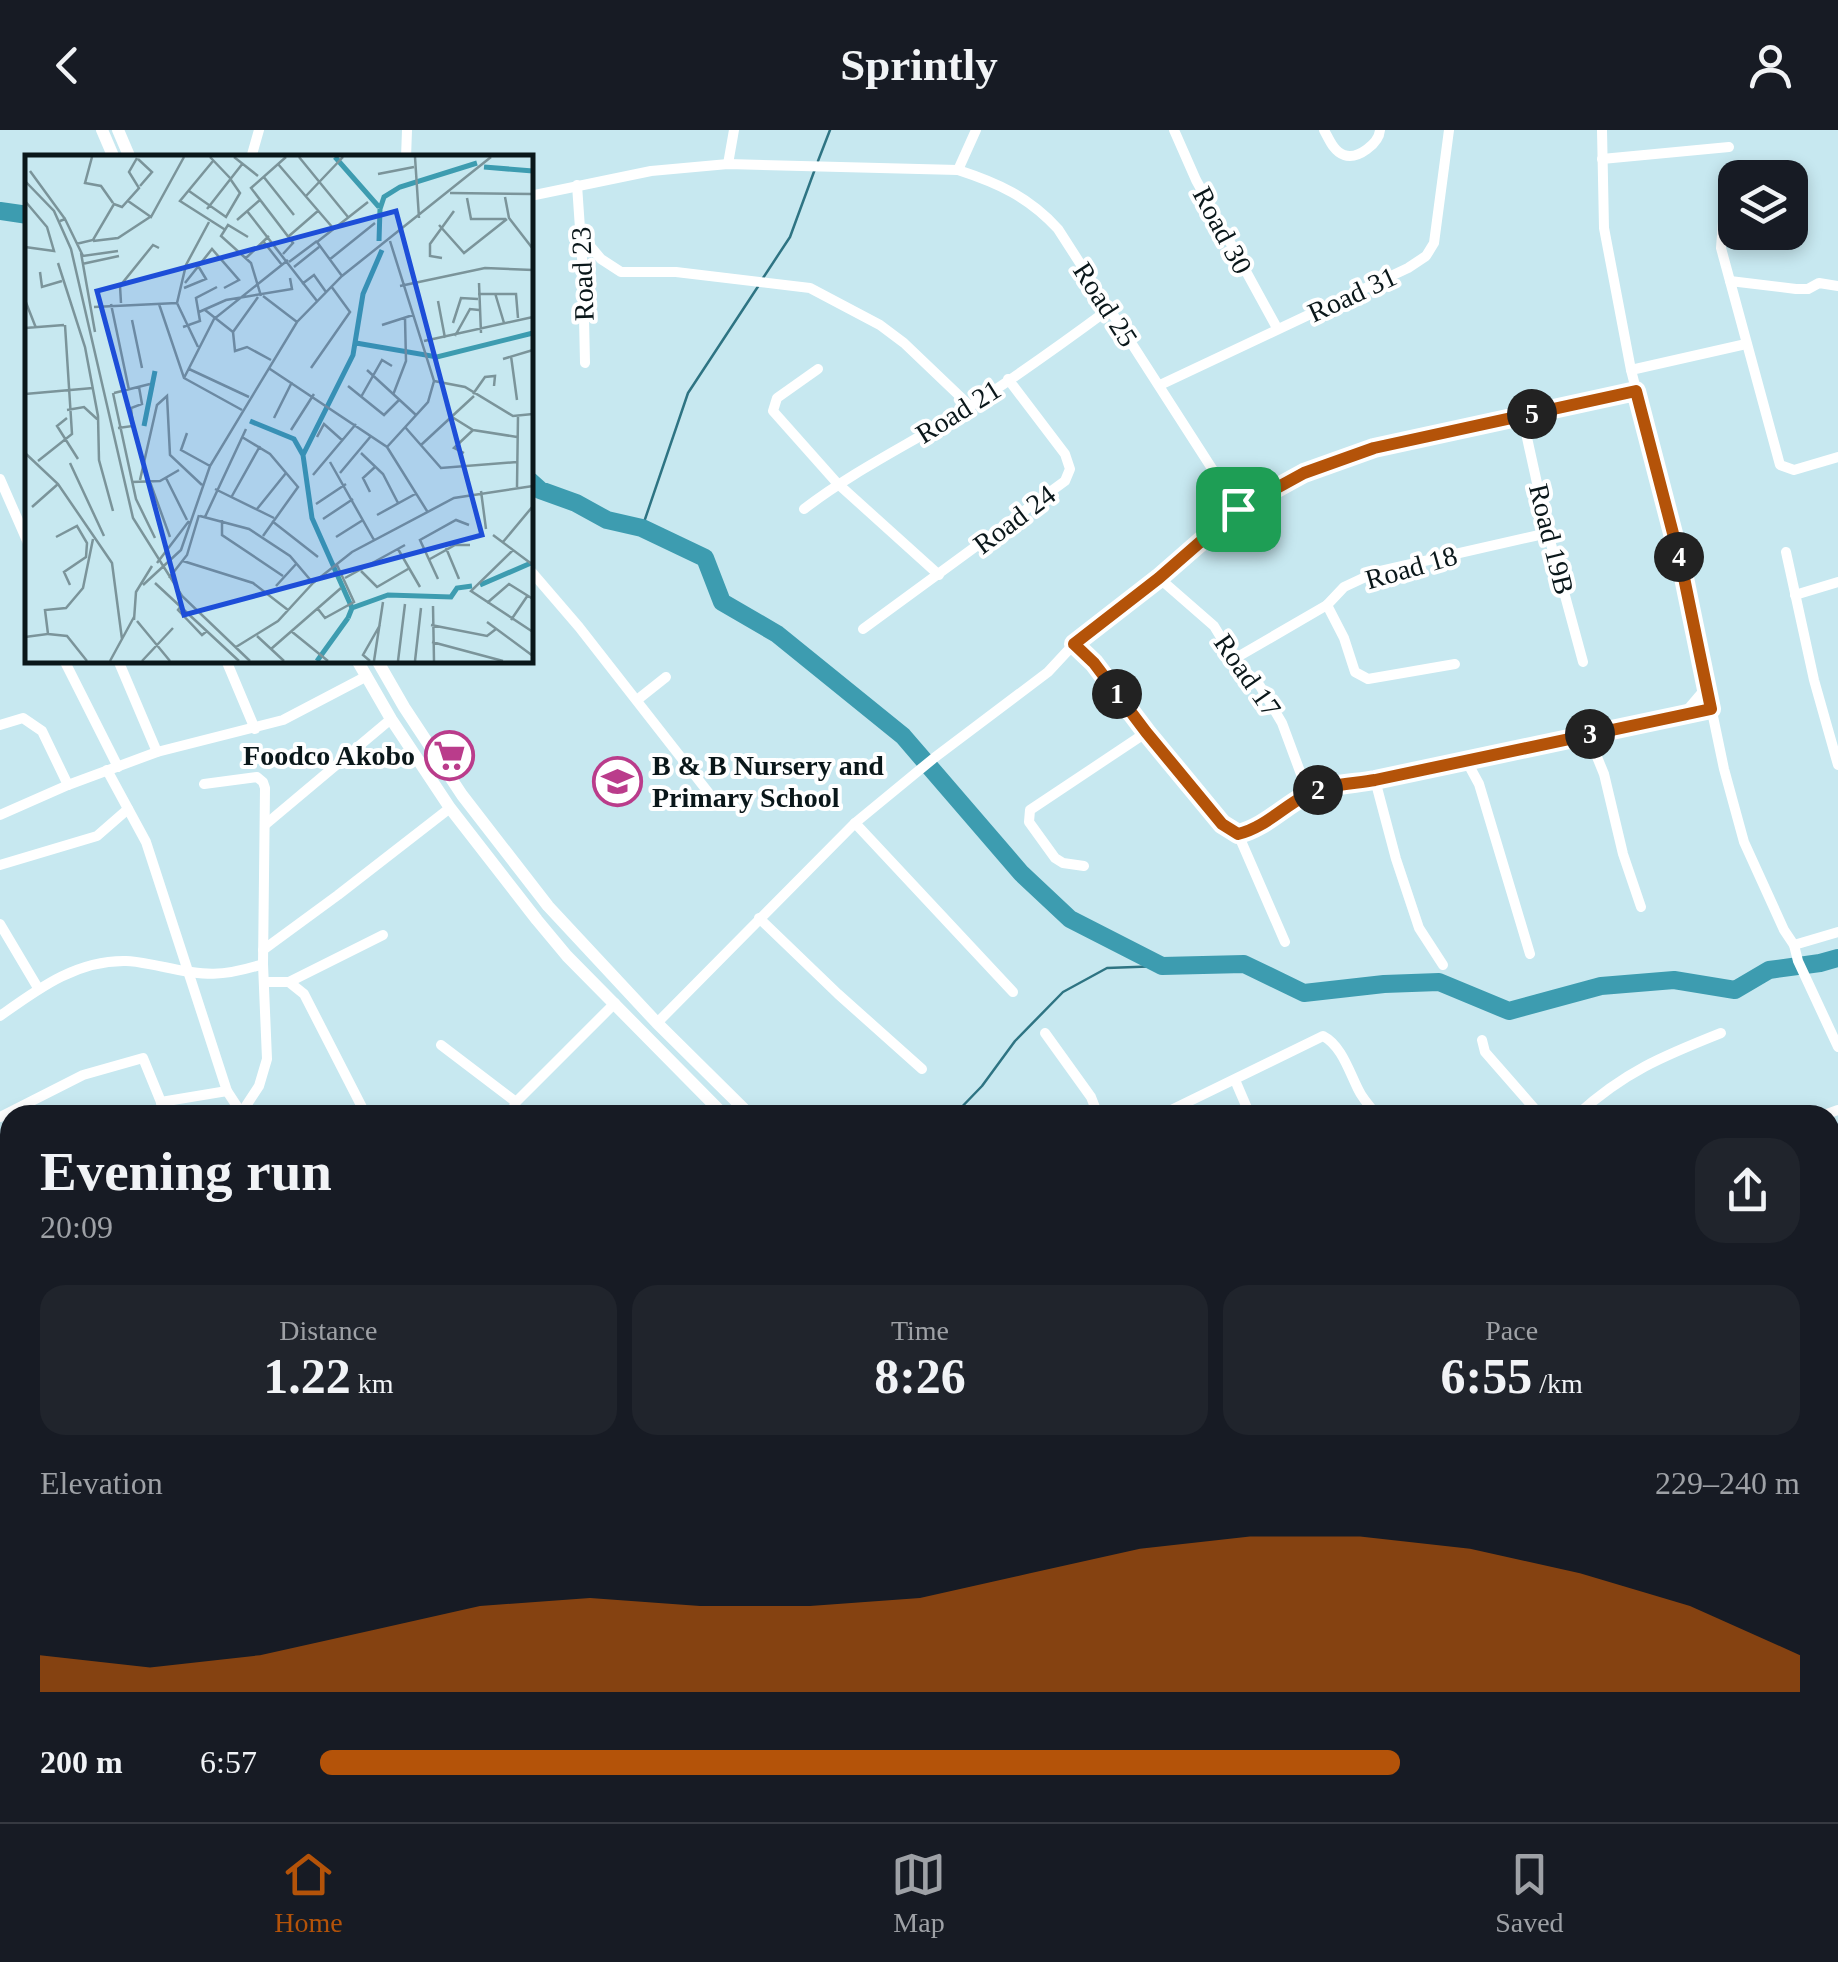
<!DOCTYPE html>
<meta charset="utf-8">
<style>
body{margin:0;font-family:"Times New Roman",serif;background:#20242c;color:#f1f3f6;height:100vh;display:flex;flex-direction:column;font-size:38px;white-space:nowrap}
*{box-sizing:border-box;margin:0}
p{font-size:32px;color:#9ea1a6}
.icon{flex:none;width:55px;height:55px;fill:none;stroke:currentColor;stroke-width:2;stroke-linecap:round;stroke-linejoin:round}
.map{position:relative;flex:1;overflow:hidden}
.details{position:absolute;left:0px;top:975px;width:1840px;height:718px;display:flex;flex-direction:column;background:#171b24;border-radius:30px 30px 0 0;box-shadow:0 5px 15px #0003}
.details>*{flex:none}
.fabs{position:absolute;left:1718px;top:30px;display:grid;gap:20px}
.fabs a{display:grid;place-items:center;width:90px;height:90px;border-radius:20px;background:#171b24;box-shadow:0 5px 15px #0003;font-size:50px}
.pin{position:absolute;display:grid;place-items:center;width:85px;height:85px;color:#fff;margin:-42px;border-radius:20px;box-shadow:0 5px 15px #0006}
.km{position:absolute;width:50px;height:50px;margin:-25px;border-radius:50%;background:#222;color:#fff;font-size:28px;line-height:50px;text-align:center}
.round{display:grid;place-items:center;flex:none;width:105px;height:105px;border-radius:30px;background:#20242c}
.summary{display:flex;align-items:center;justify-content:space-between;height:170px;padding:0 40px}
h1{font-size:55px;font-weight:700;line-height:75px}
.metrics{display:grid;grid-template-columns:repeat(3,1fr);gap:15px;height:170px;padding:10px 40px}
.metrics div{display:grid;align-content:center;border-radius:25px;background:#20242c;text-align:center}
.metrics b{font-size:50px;font-weight:700}
.metrics small{font-size:28px;font-weight:400}
.metrics p{font-size:28px}
.chart{height:280px;padding:20px 40px}
.chart p{display:flex;justify-content:space-between}
.chart svg{width:100%;height:180px;margin-top:10px;fill:#b45309;opacity:.7}
ul{padding:0 40px;list-style:none;font-size:32px}
li{display:grid;grid-template-columns:160px 120px 1fr;align-items:center;height:75px}
li i{height:25px;border-radius:12px;background:#b45309}
header{display:flex;justify-content:space-between;align-items:center;height:130px;padding:0 40px;background:#171b24;font-size:45px;font-weight:700}
.menu{display:flex;justify-content:space-around;align-items:center;height:140px;border-top:2px solid #363941;background:#171b24;font-size:28px;color:#9ea1a6}
.menu a{display:grid;justify-items:center;gap:5px}
.menu .current{color:#b45309}
.map>svg:first-child{display:block}
</style>
<header><svg class="icon" aria-label="back" viewBox="0 0 24 24"><path d="M15 5l-7 7 7 7"/></svg>Sprintly<svg class="icon" aria-label="person" viewBox="0 0 24 24"><circle cx="12" cy="8" r="4"/><path d="M4 21q1-7 8-7t8 7"/></svg></header>
<div class="map">
<svg width="1838" height="1692" viewBox="0 0 1838 1692">
<rect width="100%" height="100%" fill="#c7e8f0"/>
<g fill="none" stroke-linecap="round" stroke-linejoin="round">
<!-- stream -->
<g stroke="#2e7483" stroke-width="2.5">
<polyline points="818,31 830,0"/>
<polyline points="763,148 790,107 815,39"/>
<polyline points="642,398 688,263 759,155"/>
<polyline points="954,985 982,956 1015,911 1063,862 1107,838 1162,836"/>
</g>
<!-- river -->
<g stroke="#3d9cb0" stroke-width="18">
<polyline points="0,81 28,85"/>
<polyline points="530,351 540,360 576,373 607,390 642,398 705,428 722,472 777,504 903,606 1021,743 1070,789 1162,836 1244,834 1304,863 1384,854 1439,852 1509,881 1601,856 1674,850 1735,860 1769,840 1820,833 1838,828"/>
</g>
<!-- minor -->
<g stroke="#fff" stroke-width="10">
<polyline points="1174,0 1196,50 1277,198"/>
<path d="M 1324,0 C 1329,9 1334,22 1344,25 C 1358,30 1379,13 1380,0"/>
<polyline points="1602,0 1604,98 1631,240 1682,438 1724,639 1744,712 1784,800 1794,815 1798,831 1838,917"/>
<polyline points="251,28 259,0"/>
<polyline points="406,28 407,0"/>
<polyline points="1602,29 1729,17"/>
<polyline points="728,34 734,0"/>
<polyline points="958,40 976,0"/>
<polyline points="1744,48 1749,48"/>
<polyline points="577,55 583,142 585,233"/>
<polyline points="1735,56 1724,78 1721,118 1780,335 1794,340 1838,327"/>
<path d="M 530,66 L 651,41 L 728,34 L 958,40 C 998,53 1029,67 1058,99 L 1238,379"/>
<polyline points="580,104 601,129 621,142 676,142 810,158 880,195 904,213 970,276"/>
<polyline points="1730,151 1796,159 1808,159 1819,153 1838,156"/>
<polyline points="818,239 777,268 773,281 837,353 939,445"/>
<polyline points="1631,240 1746,214"/>
<polyline points="1160,255 1408,138 1426,126 1434,113 1449,0"/>
<polyline points="1522,285 1548,403 1583,532"/>
<polyline points="0,349 28,413"/>
<path d="M 804,379 C 856,339 914,312 969,277 C 1017,246 1063,213 1109,179"/>
<polyline points="1786,422 1814,550 1838,635"/>
<polyline points="530,440 579,497 715,671"/>
<polyline points="1159,448 1214,496 1234,529 1260,556 1282,593 1308,663"/>
<polyline points="1795,465 1838,452"/>
<polyline points="1327,475 1344,508 1355,542 1368,549 1455,534"/>
<polyline points="863,499 1065,351 1070,339 1065,324 1008,249"/>
<polyline points="1074,514 1094,533 1147,602 1222,694 1238,704"/>
<polyline points="1234,529 1327,475 1344,457 1376,442 1548,403"/>
<polyline points="64,530 118,637"/>
<polyline points="118,530 157,622"/>
<polyline points="226,530 255,599"/>
<polyline points="637,570 666,547"/>
<polyline points="1683,585 1706,558"/>
<polyline points="0,595 23,588 42,601 68,655"/>
<polyline points="1588,605 1604,644 1623,724 1641,777"/>
<polyline points="1466,630 1479,654 1530,824"/>
<polyline points="107,640 146,712 227,961 242,984"/>
<polyline points="1375,650 1396,729 1419,798 1443,835"/>
<polyline points="204,654 257,647 263,652 265,658 263,834 267,929 259,956 240,985"/>
<polyline points="0,685 68,655 157,622 283,590 367,546"/>
<polyline points="855,693 1013,862"/>
<polyline points="266,694 391,589"/>
<path d="M 1238,704 C 1264,698 1282,677 1306,665 C 1326,654 1353,654 1375,650 L 1711,579"/>
<polyline points="1238,704 1285,812"/>
<polyline points="0,735 97,706 128,679"/>
<polyline points="1084,736 1063,733 1055,728 1029,692 1030,680 1147,602"/>
<polyline points="759,788 838,864 922,939"/>
<polyline points="0,794 38,858"/>
<polyline points="1794,815 1838,802"/>
<polyline points="263,820 338,765 450,678"/>
<polyline points="264,852 289,852 304,864 366,985"/>
<polyline points="289,852 383,805"/>
<path d="M 0,886 C 38,859 76,830 126,831 C 138,831 151,835 164,837 C 205,846 222,847 263,834"/>
<polyline points="657,893 855,693 934,628 1048,542 1074,514 1159,448 1238,379 1304,343 1342,328 1374,318 1636,261"/>
<polyline points="1045,903 1091,967 1098,985"/>
<polyline points="1482,910 1485,922 1540,985"/>
<polyline points="441,915 516,972"/>
<polyline points="1235,950 1250,985"/>
<polyline points="161,972 227,961"/>
<polyline points="510,985 516,972 615,873"/>
<path d="M 1161,985 L 1323,906 C 1341,915 1349,941 1358,959 C 1362,968 1370,977 1377,985"/>
<path d="M 1577,985 C 1624,942 1663,926 1721,903"/>
<polyline points="1824,985 1838,980"/>
<polyline points="0,987 83,945 143,928 161,972 162,985"/>
<polyline points="0,1131 10,1146"/>
<polyline points="0,1189 10,1194"/>
<polyline points="1830,1215 1838,1208"/>
<polyline points="0,1549 10,1565"/>
<polyline points="1830,1674 1838,1670"/>
<polyline points="672,1682 684,1686 742,1692"/>
<polyline points="967,1682 985,1692"/>
<polyline points="1088,1687 1128,1682"/>
<polyline points="85,1692 87,1682"/>
<polyline points="567,1692 568,1682"/>
<polyline points="1300,1692 1301,1682"/>
<polyline points="1796,1692 1813,1682"/>
</g>
<!-- major -->
<g stroke="#fff" stroke-width="12">
<polyline points="102,0 114,28"/>
<polyline points="118,0 130,28"/>
<polyline points="357,530 391,589 450,678 537,790 567,826 724,985"/>
<polyline points="377,530 404,577 462,665 548,776 657,893 750,985"/>
<polyline points="1545,1682 1549,1692"/>
<polyline points="1562,1682 1566,1692"/>
</g>
<!-- highway -->
<g stroke="#fff" stroke-width="15">
<polyline points="1830,1627 1838,1623"/>
<polyline points="1830,1661 1838,1656"/>
<polyline points="1487,1682 1492,1692"/>
<polyline points="1595,1682 1599,1692"/>
<polyline points="1701,1692 1723,1682"/>
<polyline points="1777,1692 1795,1682"/>
</g>
</g>
<g fill="none" stroke-linecap="round" stroke-linejoin="round">
<defs>
<path id="route" d="M 1636,261 L 1682,438 L 1711,579 L 1375,650 C 1353,654 1326,654 1306,665 C 1283,677 1264,698 1238,704 L 1222,694 L 1146,602 L 1094,533 L 1074,514 L 1159,448 L 1238,379 L 1304,343 L 1374,318 Z"/>
</defs>
<!-- route casing -->
<use href="#route" stroke="#fff" stroke-width="20"/>
<!-- route -->
<use href="#route" stroke="#b45309" stroke-width="12"/>
</g>
<!-- icons -->
<defs>
<symbol id="supermarket-ring" viewBox="-11 -11 22 22"><circle r="9.5" fill="#fff" stroke="#ba3c8b" stroke-width="1.5"/><path d="M-6-5.5h2.5l.6 2H6L4.5 2H-2.5L-4.4-4H-6ZM-1.5 3.2a1.3 1.3 0 1 0 .1 0ZM3 3.2a1.3 1.3 0 1 0 .1 0Z" fill="#ba3c8b"/></symbol>
<symbol id="school-ring" viewBox="-11 -11 22 22"><circle r="9.5" fill="#fff" stroke="#ba3c8b" stroke-width="1.5"/><path d="M0-5L7-2L0 1L-7-2ZM-4 1L0 2.5L4 1V4Q0 6-4 4Z" fill="#ba3c8b"/></symbol>
</defs>
<g fill-rule="evenodd">
<use href="#supermarket-ring" x="422" y="598" width="55" height="55"/>
<use href="#school-ring" x="590" y="624" width="55" height="55"/>
</g>
<g text-anchor="middle" stroke-width="8" stroke-linejoin="round" paint-order="stroke">
<!-- street labels -->
<g font-size="28" fill="#0a171a" stroke="#fff">
<text transform="translate(1223 100) rotate(62)" y="10">Road 30</text>
<text transform="translate(582 144) rotate(-92)" y="10">Road 23</text>
<text transform="translate(1352 164) rotate(-25)" y="10">Road 31</text>
<text transform="translate(1106 174) rotate(57)" y="10">Road 25</text>
<text transform="translate(958 281) rotate(-32)" y="10">Road 21</text>
<text transform="translate(1014 389) rotate(-37)" y="10">Road 24</text>
<text transform="translate(1552 409) rotate(76)" y="10">Road 19B</text>
<text transform="translate(1411 437) rotate(-16)" y="10">Road 18</text>
<text transform="translate(1248 545) rotate(55)" y="10">Road 17</text>
</g>
<!-- poi labels -->
<g font-size="28" font-weight="bold" fill="#0a171a" stroke="#fff" text-anchor="end">
<text x="415" y="635">Foodco Akobo</text>
<text x="652" y="645" text-anchor="start">B &amp; B Nursery and<tspan x="652" dy="32">Primary School</tspan></text>
</g>
</g>
<!-- overview -->
<g transform="translate(25 25)">
<rect width="508" height="508" fill="#c7e8f0"/>
<path fill="none" stroke="#3d9cb0" stroke-width="5" d="M 310,2 L 354,52M 459,12 L 508,16M 355,54 L 359,42 L 375,32 L 452,8M 354,86 L 355,54M 331,188 L 412,202 L 508,178M 225,266 L 269,284 L 278,300M 119,271 L 130,216M 455,430 L 506,408M 327,453 L 287,363 L 278,300 L 328,200 L 338,139 L 357,95M 323,463 L 327,453 L 363,440 L 426,442 L 432,433 L 447,431M 292,506 L 323,463"/>
<path fill="none" stroke="#7b949a" stroke-width="2.5" d="M 67,2 L 60,28 L 76,31 L 88,48M 185,2 L 206,24M 209,2 L 233,21M 274,2 L 323,62M 390,2 L 394,63M 113,4 L 127,17 L 115,31M 188,6 L 155,46 L 199,74M 253,9 L 308,73M 5,16 L 40,64M 353,19 L 389,12M 238,21 L 269,60M 0,26 L 29,56 L 46,94 L 108,363 L 157,441 L 225,506M 164,36 L 201,62 L 215,38 L 206,25M 425,38 L 508,39M 280,42 L 318,2M 480,42 L 484,63 L 508,94M 442,43 L 446,64 L 481,64M 0,46 L 22,72 L 29,96 L 0,92M 103,46 L 126,62 L 159,2M 182,54 L 218,8M 222,56 L 292,146M 212,65 L 236,44M 35,66 L 40,64 L 58,101 L 93,96M 414,70 L 439,98 L 482,64M 264,81 L 294,55M 223,82 L 203,70 L 196,81 L 226,108 L 236,141M 68,86 L 93,83 L 125,62M 238,86 L 257,110M 51,89 L 68,85 L 89,49 L 97,52 L 114,33 L 104,17 L 112,3M 56,98 L 70,177M 258,99 L 268,88 L 226,33 L 261,2M 221,103 L 244,81M 417,103 L 405,101 L 405,89 L 429,56M 304,105 L 350,68M 264,107 L 292,86M 33,108 L 60,192 L 73,261 L 74,305 L 88,356M 57,109 L 94,101M 269,112 L 294,92M 15,117 L 17,132 L 37,126M 317,121 L 292,87 L 343,47M 160,128 L 187,94 L 214,125 L 199,133M 454,128 L 456,178M 277,129 L 289,120 L 301,137M 375,131 L 460,113 L 508,115M 159,133 L 181,124 L 172,109M 470,138 L 479,168M 453,139 L 491,139 L 493,163M 238,141 L 272,167M 0,145 L 11,173M 413,146 L 420,183M 96,148 L 95,131 L 128,90 L 134,93M 152,148 L 161,110 L 184,67M 152,148 L 173,192M 86,149 L 104,235M 134,149 L 159,223 L 217,255M 69,152 L 152,148M 180,155 L 208,177M 174,157 L 201,145 L 267,134 L 265,123M 107,165 L 117,213M 428,168 L 436,143 L 453,144M 357,170 L 388,160M 158,172 L 175,166 L 171,143 L 192,132M 0,173 L 39,170M 208,177 L 210,196 L 222,192 L 246,205M 208,177 L 233,142M 430,181 L 445,154 L 454,155M 399,186 L 508,162M 486,201 L 492,245M 478,204 L 508,195M 286,213 L 325,157 L 306,131M 164,214 L 224,242M 245,214 L 362,292 L 402,356M 342,215 L 391,260M 159,223 L 189,164 L 263,105M 409,226 L 440,232 L 488,261 L 508,259M 323,231 L 359,260 L 374,245M 88,238 L 111,344 L 130,383M 89,238 L 125,229M 0,239 L 68,233M 448,239 L 460,222 L 470,221 L 469,231M 368,240 L 381,206 L 380,163M 336,242 L 357,205 L 367,211M 42,255 L 59,252 L 72,264M 427,262 L 448,275 L 492,282M 42,263 L 32,271 L 53,304M 249,263 L 267,227M 380,272 L 416,313 L 492,307M 93,273 L 108,271 L 106,253 L 117,249 L 114,232M 266,275 L 289,239M 162,278 L 156,295 L 185,311M 217,282 L 245,299 L 273,332 L 238,381M 292,282 L 299,269 L 318,286M 396,290 L 449,241M 362,292 L 403,247 L 409,226 L 365,86M 0,298 L 33,329 L 87,408 L 97,484M 336,298 L 358,319 L 373,348M 439,298 L 429,293 L 448,275M 13,306 L 47,279 L 40,170M 305,307 L 349,385M 45,308 L 79,381M 315,318 L 346,281M 288,320 L 331,269M 141,323 L 162,365M 115,325 L 132,250 L 142,241 L 145,300 L 177,330M 107,327 L 135,326 L 154,315M 125,327 L 145,382M 492,332 L 493,261M 190,334 L 249,363M 456,336 L 461,374M 345,337 L 338,323 L 350,312M 207,341 L 235,291M 291,349 L 321,329M 7,352 L 33,329M 232,354 L 261,318M 352,360 L 392,338M 175,361 L 224,374 L 265,401 L 288,428 L 327,397 L 429,343 L 508,331M 180,362 L 221,274M 298,364 L 328,344M 197,365 L 197,380 L 258,421M 247,366 L 293,402M 468,380 L 508,410M 31,382 L 52,371 L 62,388 L 61,402 L 39,417 L 45,430M 311,382 L 338,365M 478,387 L 508,351M 421,393 L 434,424M 373,394 L 395,432M 488,395 L 446,436 L 508,477M 405,404 L 430,390 L 445,390M 158,406 L 228,428 L 263,455M 132,408 L 164,366M 336,416 L 352,432 L 383,414M 144,423 L 162,400 L 174,360M 320,423 L 380,390M 413,424 L 395,385 L 431,365 L 444,370M 130,428 L 214,506M 118,430 L 156,395 L 185,311 L 272,167 L 317,121 L 466,2M 251,431 L 272,408M 462,448 L 484,429 L 508,444M 156,451 L 153,455 L 177,480 L 182,476M 408,451 L 409,506M 293,454 L 300,463 L 329,447 L 312,410M 109,465 L 111,437 L 127,411M 486,465 L 503,440M 112,466 L 145,506M 462,467 L 508,501M 406,470 L 462,481 L 471,474M 266,476 L 303,506M 23,479 L 42,481 L 62,506M 232,481 L 259,506M 0,482 L 23,479 L 20,455 L 41,453 L 58,433 L 68,384M 407,487 L 478,506M 211,492 L 253,466 L 288,428M 246,494 L 316,433M 85,506 L 109,462M 117,506 L 148,473M 345,506 L 338,500 L 355,470M 349,506 L 358,447M 373,506 L 380,449M 390,506 L 396,453"/>
<path fill="#1d4ed8" fill-opacity="0.15" stroke="#1d4ed8" stroke-width="5" d="M 371,56 L 457,380 L 159,460 L 72,136 Z"/>
<rect width="508" height="508" fill="none" stroke="#0a171a" stroke-width="5"/>
</g>
</svg>
<div class="fabs">
<a><svg class="icon" aria-label="layers" viewBox="0 0 24 24"><path d="M12 4l9 5-9 5-9-5zM3 14l9 5 9-5"/></svg></a>
</div>
<div class="pin" style="left:1238px;top:379px;background:#1e9e55"><svg class="icon" aria-label="arrive" viewBox="0 0 24 24"><path d="M6 21V4h12l-3 4 3 4H6"/></svg></div>
<b class="km" style="left:1117px;top:564px">1</b>
<b class="km" style="left:1318px;top:660px">2</b>
<b class="km" style="left:1590px;top:604px">3</b>
<b class="km" style="left:1679px;top:427px">4</b>
<b class="km" style="left:1532px;top:284px">5</b>
<section class="details">
<div class="summary"><div><h1>Evening run</h1><p>20:09</p></div><a class="round"><svg class="icon" aria-label="share" viewBox="0 0 24 24"><path d="M12 15V3M7 8l5-5 5 5M5 13v7h14v-7"/></svg></a></div>
<div class="metrics">
<div><p>Distance</p><b>1.22<small> km</small></b></div>
<div><p>Time</p><b>8:26</b></div>
<div><p>Pace</p><b>6:55<small> /km</small></b></div>
</div>
<div class="chart"><p><span>Elevation</span>229–240 m</p>
<svg viewBox="0 0 160 44" preserveAspectRatio="none"><path d="M0 44V35L10 38L20 35L30 29L40 23L50 21L60 23L70 23L80 21L90 15L100 9L110 6L120 6L130 9L140 15L150 23L160 35V44z"/></svg>
</div>
<ul>
<li><b>200 m</b>6:57<i style="width:73%"></i></li>
</ul>
</section>
</div>
<nav class="menu">
<a class="current"><svg class="icon" aria-label="home" viewBox="0 0 24 24"><path d="M3 11l9-7 9 7M6 9v11h12V9"/></svg>Home</a>
<a><svg class="icon" aria-label="map" viewBox="0 0 24 24"><path d="M3 6l6-2 6 2 6-2v14l-6 2-6-2-6 2zM9 4v14M15 6v14"/></svg>Map</a>
<a><svg class="icon" aria-label="saved" viewBox="0 0 24 24"><path d="M7 4h10v16l-5-4-5 4z"/></svg>Saved</a>
</nav>
